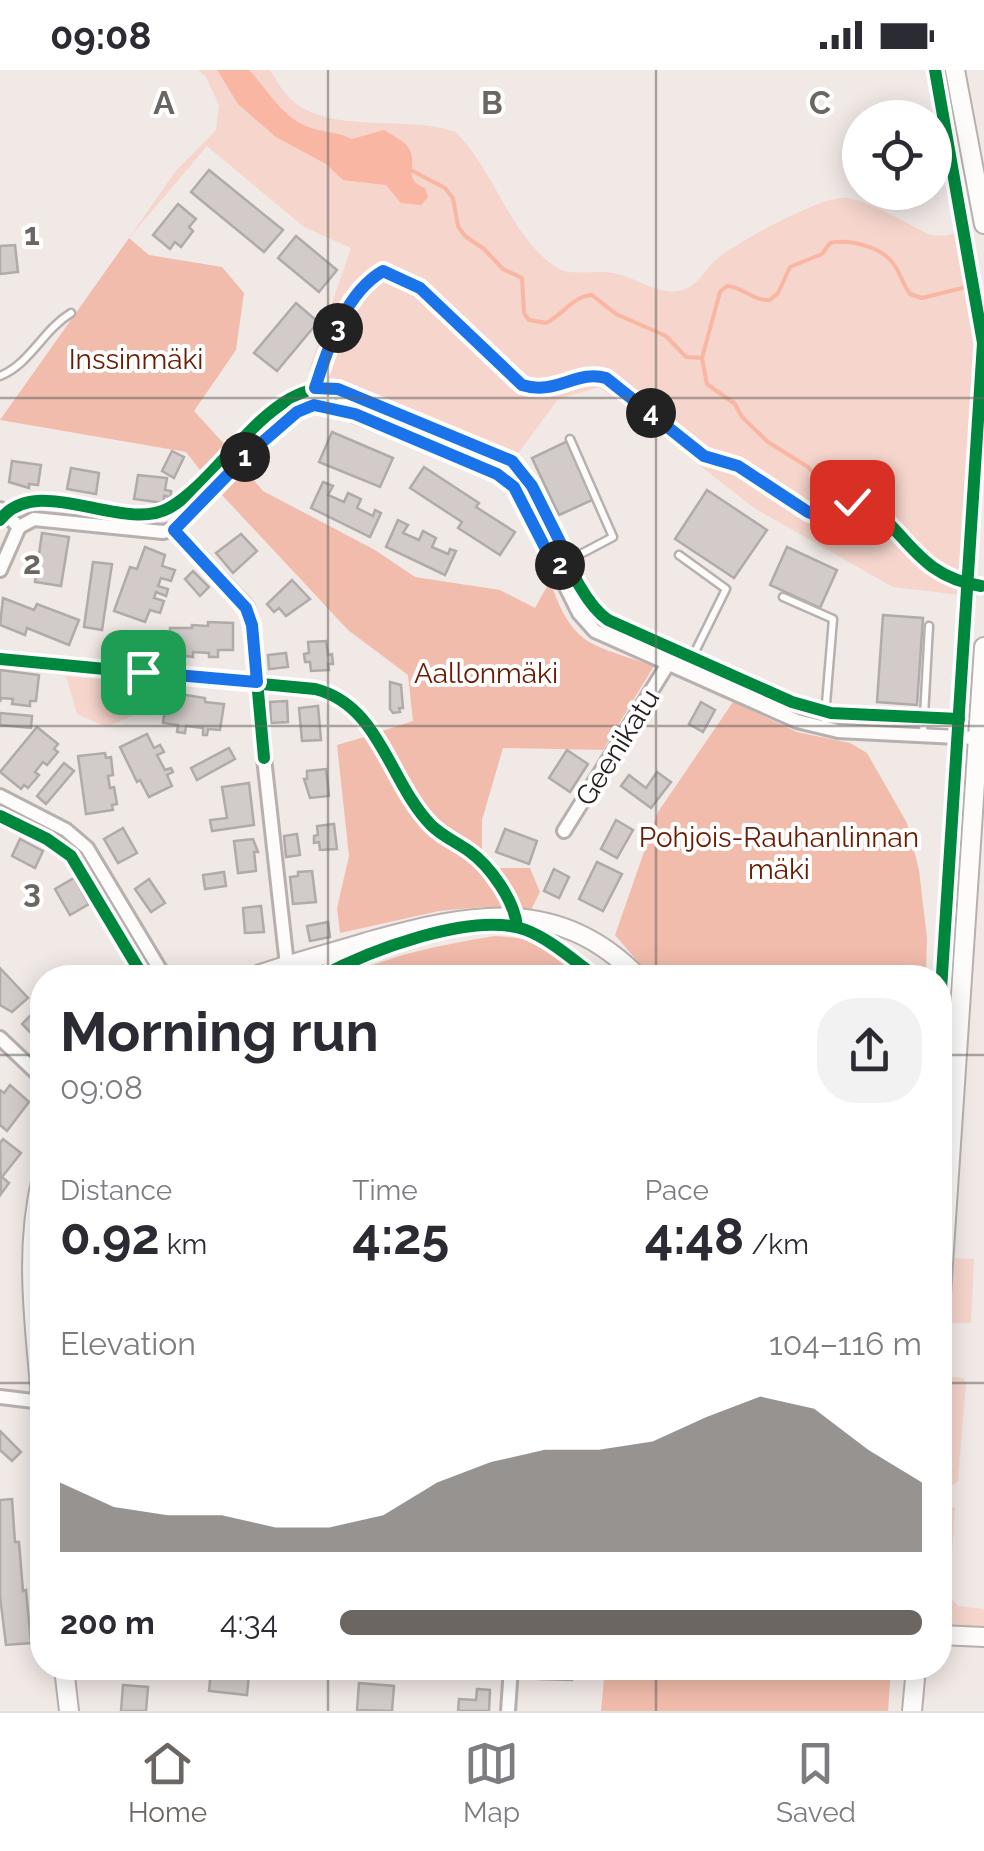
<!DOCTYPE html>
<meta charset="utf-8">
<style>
body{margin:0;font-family:Raleway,sans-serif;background:#f2f2f3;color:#2b2b33;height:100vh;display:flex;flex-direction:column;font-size:38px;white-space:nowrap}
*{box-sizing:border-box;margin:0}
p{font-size:32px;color:#7c7c81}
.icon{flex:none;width:55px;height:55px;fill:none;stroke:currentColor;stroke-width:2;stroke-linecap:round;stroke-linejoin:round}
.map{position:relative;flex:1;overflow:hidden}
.details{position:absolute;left:30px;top:895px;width:922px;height:715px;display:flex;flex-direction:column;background:#fff;border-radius:40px;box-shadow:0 5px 25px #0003}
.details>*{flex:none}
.buttons{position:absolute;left:842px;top:30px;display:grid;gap:20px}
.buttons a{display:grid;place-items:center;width:110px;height:110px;border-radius:50%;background:#fff;box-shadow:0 5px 25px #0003;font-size:50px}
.pin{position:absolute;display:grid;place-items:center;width:85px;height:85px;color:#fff;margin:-42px;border-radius:20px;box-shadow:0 5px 15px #0006}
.km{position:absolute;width:50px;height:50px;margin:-25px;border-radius:50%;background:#222;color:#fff;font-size:28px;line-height:50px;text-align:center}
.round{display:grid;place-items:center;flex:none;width:105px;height:105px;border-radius:40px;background:#f2f2f3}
.head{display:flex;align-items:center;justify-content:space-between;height:170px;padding:0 30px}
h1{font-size:55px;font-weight:700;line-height:75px}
.figures{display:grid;grid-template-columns:repeat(3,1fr);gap:15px;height:170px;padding:10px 30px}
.figures div{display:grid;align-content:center}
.figures b{font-size:50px;font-weight:700}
.figures small{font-size:28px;font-weight:400}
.figures p{font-size:28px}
.chart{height:280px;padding:20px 30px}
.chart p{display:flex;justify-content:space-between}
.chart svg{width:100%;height:180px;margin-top:10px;fill:#6c6663;opacity:.7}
ul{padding:0 30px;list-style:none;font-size:32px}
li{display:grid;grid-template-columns:160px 120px 1fr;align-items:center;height:75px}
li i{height:25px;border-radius:12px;background:#6c6663}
.status{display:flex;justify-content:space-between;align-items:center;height:70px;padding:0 50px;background:#fff;direction:ltr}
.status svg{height:28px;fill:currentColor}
.menu{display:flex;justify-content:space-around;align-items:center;height:140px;border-top:2px solid #e1e1e2;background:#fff;font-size:28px;color:#7c7c81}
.menu a{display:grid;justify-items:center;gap:5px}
.menu .current{color:#6c6663}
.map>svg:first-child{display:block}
</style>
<div class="status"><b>09:08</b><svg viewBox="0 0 49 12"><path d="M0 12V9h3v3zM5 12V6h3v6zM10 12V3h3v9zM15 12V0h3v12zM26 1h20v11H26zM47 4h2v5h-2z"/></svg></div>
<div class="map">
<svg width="984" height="1641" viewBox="0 0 984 1641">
<rect width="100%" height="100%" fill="#f1e9e6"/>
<!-- green -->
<g fill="#f5d5cc">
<path d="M 198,0 L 217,0 L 224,13 L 251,2 L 249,0 L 270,0 C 277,11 284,24 294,32 C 333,64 407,45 456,62 C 495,102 508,162 554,196 C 571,208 594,199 613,203 C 633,206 658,225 678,221 C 698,218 704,199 718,188 C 738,172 825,123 848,128 C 876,134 905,153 931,165 L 945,166 L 957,162 L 976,277 L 960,525 L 893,517 L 754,438 L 600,317 L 558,329 L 517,385 L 362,320 L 325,312 L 309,300 L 351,178 L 304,157 L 207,76 L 129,168 L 175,102 L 216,60 L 219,35 L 206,7 Z"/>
<polygon points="66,606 143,613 132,646 106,657 77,644"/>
<polygon points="951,1188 974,1189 971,1253 952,1253 945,1245"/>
<path d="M 956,1307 L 963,1308 L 966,1313 L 958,1411 L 953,1415 L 940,1413 C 940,1388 933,1326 947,1308 Z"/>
<polygon points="940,1433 955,1438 949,1526 958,1536 984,1539 984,1558 940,1555"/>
</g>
<!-- forest -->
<g fill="#f2bcac">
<polygon points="129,168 149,185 222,197 244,223 236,280 194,341 226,376 200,400 186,382 0,350"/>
<path d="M 246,401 L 263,421 L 375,480 L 415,507 L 500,520 L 535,538 L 550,511 C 573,578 591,574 654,596 L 603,680 L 503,678 L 482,750 L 482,780 L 499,798 L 530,798 L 540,822 L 531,840 L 482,837 L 439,841 L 340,863 L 337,838 L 349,786 L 337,675 L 364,667 L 370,659 L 382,661 L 413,651 L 408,605 L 348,560 L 221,424 Z"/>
<polygon points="733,632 797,662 850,673 867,683 907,753 919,800 927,868 926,907 651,907 615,865 658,742"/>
<path d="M 494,866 C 542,868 552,878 589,907 L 348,907 C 392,883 444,875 494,866 Z"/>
<polygon points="605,1598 891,1598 888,1641 601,1641"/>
</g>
<!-- water -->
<path fill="#f8b6a3" d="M 217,0 L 249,0 C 266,18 282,47 306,56 C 321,63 337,61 352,69 L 384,60 C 393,66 408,72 411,83 C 416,101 403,109 425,118 L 428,127 L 421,135 L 401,133 L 386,115 L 343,110 L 326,94 L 276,67 L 238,34 Z"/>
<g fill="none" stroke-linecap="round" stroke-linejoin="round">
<!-- stream -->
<g stroke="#f8b6a3" stroke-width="4">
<path d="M 407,98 L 445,118 L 453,128 L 458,156 L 465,166 L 484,179 L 503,199 L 522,208 L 524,243 L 529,250 L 546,253 C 564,244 573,226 592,225 L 616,244 L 666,266 L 686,287 L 702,288 L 720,222 L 727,216 C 744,217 752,231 770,230 L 778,223 L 790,197 L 822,184 L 830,173 C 850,169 884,177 895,196 C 901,205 903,215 910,224 L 922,228 L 966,217"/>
<polyline points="702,288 707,314 735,334 742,347 768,372 808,397 834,427"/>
</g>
</g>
<!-- building -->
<g fill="#d2cbc9" stroke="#b0aaa8" stroke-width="2.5">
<polygon points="209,100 283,160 264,182 191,122"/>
<polygon points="178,134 196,149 189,157 193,161 181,177 175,172 170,179 153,165"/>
<polygon points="296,166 337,200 319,222 278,188"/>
<polygon points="15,175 18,202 0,204 0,176"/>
<polygon points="296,233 318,252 277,301 254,283"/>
<polygon points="332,362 393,388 380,417 319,392"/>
<polygon points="572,369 599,427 559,445 532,388"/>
<polygon points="172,381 184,387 174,408 162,401"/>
<polygon points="12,391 41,395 38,415 29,414 29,418 9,412"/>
<polygon points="424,397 479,433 476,437 515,462 500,485 458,458 462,452 410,418"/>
<polygon points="71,398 99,403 96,424 67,419"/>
<polygon points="138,405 167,408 165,420 171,421 171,427 164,426 164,433 134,429"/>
<polygon points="323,412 333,416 328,425 344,432 348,423 361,429 357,438 373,446 375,440 381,443 370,467 311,438"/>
<polygon points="707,420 767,460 734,508 675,469"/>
<polygon points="398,450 408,455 403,463 419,470 423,461 436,468 432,477 448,484 450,479 456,481 445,505 386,477"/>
<polygon points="42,463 69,467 61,516 35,512"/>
<polygon points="241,464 257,481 233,503 216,483"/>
<polygon points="145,477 165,485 162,496 175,500 171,511 161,508 158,516 168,519 166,526 156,522 154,528 164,531 160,543 150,540 145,552 114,541 130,497 137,499"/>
<polygon points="787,477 837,500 820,538 770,515"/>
<polygon points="93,492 112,494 102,560 84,557"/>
<polygon points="193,501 209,517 200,526 185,509"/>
<polygon points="292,510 310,529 286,546 279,538 274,542 267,534"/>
<polygon points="3,528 34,540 37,534 79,550 69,575 27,558 25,565 0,555"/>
<polygon points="883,545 923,548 917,635 877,632"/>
<polygon points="208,552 233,553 233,580 218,580 218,587 209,587 209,583 193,582 193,587 170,584 170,558 192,558 192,555 208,556"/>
<polygon points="326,571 328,585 332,584 333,594 328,594 329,600 311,601 310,592 305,592 304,584 309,583 308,572"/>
<polygon points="286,583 288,597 269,599 268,585"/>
<polygon points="0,600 39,605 36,631 30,631 30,636 12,634 13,629 1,628 0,632"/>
<polygon points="390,612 401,615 403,638 399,638 400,642 393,643 390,639"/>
<polygon points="167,622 205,628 205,632 224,634 220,660 208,659 207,665 203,665 203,658 186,656 185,663 177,662 178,655 163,653"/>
<polygon points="287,631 288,652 271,653 270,632"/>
<polygon points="701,632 715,640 703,662 689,654"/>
<polygon points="318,636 321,670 302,671 299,638"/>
<polygon points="0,643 32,646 31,658 0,655"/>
<polygon points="37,657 58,674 54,679 58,682 47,695 43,692 35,702 39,705 28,718 24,715 21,719 0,702"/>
<polygon points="147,664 154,678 160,675 164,682 157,685 165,700 171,698 173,702 167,705 172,716 149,727 140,710 137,712 120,677"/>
<polygon points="229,678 235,689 197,710 191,698"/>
<polygon points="567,680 588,694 570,722 549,708"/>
<polygon points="105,683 106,688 111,687 113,705 108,706 110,718 114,717 117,734 112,735 113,740 86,744 78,686"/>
<polygon points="64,693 74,701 46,734 37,726"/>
<polygon points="326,699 329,726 310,728 304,709 307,709 307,701"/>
<polygon points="657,702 671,712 651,738 621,716 629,705 646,718"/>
<polygon points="249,713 254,755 212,761 210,750 227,748 222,717"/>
<polygon points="616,750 633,760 617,788 601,779"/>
<polygon points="334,754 337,779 320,780 319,772 314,773 314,766 318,765 317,756"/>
<polygon points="123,758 137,783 118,793 104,769"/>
<polygon points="505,759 537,771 529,794 496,782"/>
<polygon points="297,764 300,785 286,787 284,766"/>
<polygon points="20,769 43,781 35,798 12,786"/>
<polygon points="253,769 258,782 254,782 256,801 238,803 234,771"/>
<polygon points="597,792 622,804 603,841 579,829"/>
<polygon points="554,799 569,807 559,828 544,821"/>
<polygon points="312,801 316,832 293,834 290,807 298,806 298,802"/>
<polygon points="224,802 226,816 205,819 203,805"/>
<polygon points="74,808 89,834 70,845 55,819"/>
<polygon points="149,809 165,833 151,842 135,819"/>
<polygon points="261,836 264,862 245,863 243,838"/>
<polygon points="328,852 330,867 310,871 307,856"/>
<polygon points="0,898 28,928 12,942 0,935"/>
<polygon points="42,934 42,974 22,954"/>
<polygon points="10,1015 29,1032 7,1061 0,1055 0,1020 4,1023"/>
<polygon points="3,1069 21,1083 2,1107 9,1113 1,1124 0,1073"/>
<polygon points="0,1361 21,1382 12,1391 0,1380"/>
<polygon points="12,1429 15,1472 19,1472 23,1521 26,1520 31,1573 6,1575 0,1526 0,1430"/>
<polygon points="134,1598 196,1598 196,1603 134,1600"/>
<polygon points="538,1598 573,1598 572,1610 538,1609"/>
<polygon points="211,1601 249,1604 247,1625 209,1621"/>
<polygon points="359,1613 394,1616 392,1641 357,1640"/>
<polygon points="123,1615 148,1617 146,1641 121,1641"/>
<polygon points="477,1619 490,1620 489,1641 458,1641 459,1629 476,1630"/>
</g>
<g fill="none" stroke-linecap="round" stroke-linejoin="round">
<defs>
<g id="lane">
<path d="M 0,306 C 30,294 43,260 71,243"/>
<polyline points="679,485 726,519 686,600"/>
<polyline points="556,497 613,467 570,369"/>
<polyline points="783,527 833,549 824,658"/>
<polyline points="923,664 929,556"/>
</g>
<g id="street">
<polyline points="0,439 19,457"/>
<polyline points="19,457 34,449 163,462 174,459"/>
<polyline points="174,459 244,388 297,342 314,335 334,337 487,399 506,410 521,427 579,543 595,561 797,651 838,661 977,668"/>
<polyline points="174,459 247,537 252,555"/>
<polyline points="0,500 19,457"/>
<polyline points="264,688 287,895"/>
<polyline points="0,726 66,760 87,778 165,908"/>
<polyline points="564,761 668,594"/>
<polyline points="0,968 42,1008"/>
<polyline points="0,1327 42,1332"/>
<polyline points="508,1641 511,1598"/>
</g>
<g id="secondary">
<polyline points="955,0 984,154"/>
<path d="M 249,908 C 288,894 328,884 367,872 C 468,844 558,823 639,908"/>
<path d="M 42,1107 C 23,1185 36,1261 42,1340"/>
<polyline points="940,1239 984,577"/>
<polyline points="940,1565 984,1567"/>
<polyline points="64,1598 69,1641"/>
<polyline points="912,1641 916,1598"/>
</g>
</defs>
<!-- lane casing -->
<use href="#lane" stroke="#b7b0ae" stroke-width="11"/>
<!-- street casing -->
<use href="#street" stroke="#b7b0ae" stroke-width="18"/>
<!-- secondary casing -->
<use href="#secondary" stroke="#b7b0ae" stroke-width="22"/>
<!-- lane -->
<use href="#lane" stroke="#fdfcfb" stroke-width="6"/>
<!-- street -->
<use href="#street" stroke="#fdfcfb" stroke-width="12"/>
<!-- secondary -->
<use href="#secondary" stroke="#fdfcfb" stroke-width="18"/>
<defs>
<g id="cycleway">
<polyline points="935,0 983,273 940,935"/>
<path d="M 315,317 C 329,276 343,224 383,201 L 420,218 L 523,315 C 556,326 578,299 606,308 L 704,386 L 738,396 L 808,442 L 833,452 L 839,451 L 852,432 L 866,432 C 910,467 919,506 981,516"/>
<path d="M 0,450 C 37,401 123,464 169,438 C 223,408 270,307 339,319 L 512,391 C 551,431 568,523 608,550 L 792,632 L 831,643 L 959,649"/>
<polyline points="252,555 264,688"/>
<path d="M 0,589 L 315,619 C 380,635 389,712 431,755 C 442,766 456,772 469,781 C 490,796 515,831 517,857"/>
<polyline points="0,746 47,769 71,786 144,908"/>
<path d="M 318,908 C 366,882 473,840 526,860 C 552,870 575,892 598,908"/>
</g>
</defs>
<!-- cycleway casing -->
<use href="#cycleway" stroke="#fff" stroke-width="19"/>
<!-- cycleway -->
<use href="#cycleway" stroke="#00873e" stroke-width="12"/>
</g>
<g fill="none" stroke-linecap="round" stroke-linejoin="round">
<defs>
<path id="route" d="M 143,602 L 257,612 L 252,555 L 246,538 L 174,460 L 244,388 L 297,342 L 314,335 L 355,344 L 497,404 L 514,417 L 555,497 L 569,490 L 532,416 L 512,391 L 338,319 L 315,318 C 329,276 344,224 383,201 L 420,218 L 522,315 C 556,326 577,299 606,308 L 704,386 L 738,396 L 808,442 L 832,452 L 839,451 L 852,432"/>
</defs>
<!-- route casing -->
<use href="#route" stroke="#fff" stroke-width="20"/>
<!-- route -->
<use href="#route" stroke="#1a73e8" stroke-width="12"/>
</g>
<!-- grid -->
<path fill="none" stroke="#6c6663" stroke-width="2.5" stroke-opacity="0.55" d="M 328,0 L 328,908M 656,0 L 656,908M 0,328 L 984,328M 0,656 L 984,656M 0,985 L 42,985M 940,985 L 984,985M 0,1313 L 42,1313M 940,1313 L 984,1313M 328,1598 L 328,1641M 656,1598 L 656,1641"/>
<g text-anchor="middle" stroke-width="8" stroke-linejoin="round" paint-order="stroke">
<!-- park labels -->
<g font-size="28" fill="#6a1b01" stroke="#fff">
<text x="136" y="299">Inssinmäki</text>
<text x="486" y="613">Aallonmäki</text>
<text x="779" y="777">Pohjois-Rauhanlinnan<tspan x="779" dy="32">mäki</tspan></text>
</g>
<!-- street labels -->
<g font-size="28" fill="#241f1d" stroke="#fff">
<text transform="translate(617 677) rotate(-58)" y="10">Geenikatu</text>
</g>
</g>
<g font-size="32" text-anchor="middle" font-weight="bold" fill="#6c6663" stroke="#fff" stroke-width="8" stroke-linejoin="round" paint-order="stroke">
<text x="164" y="44">A</text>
<text x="492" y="44">B</text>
<text x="820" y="44">C</text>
<text x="32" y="175">1</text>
<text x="32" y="504">2</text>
<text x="32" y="832">3</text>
</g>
</svg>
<div class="buttons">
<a><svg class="icon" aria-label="locate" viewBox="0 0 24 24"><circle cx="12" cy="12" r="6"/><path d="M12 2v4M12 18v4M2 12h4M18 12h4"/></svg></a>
</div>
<div class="pin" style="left:143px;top:602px;background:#1e9e55"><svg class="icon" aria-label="arrive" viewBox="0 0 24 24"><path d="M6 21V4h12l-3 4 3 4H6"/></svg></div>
<div class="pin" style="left:852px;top:432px;background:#d93025"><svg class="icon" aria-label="check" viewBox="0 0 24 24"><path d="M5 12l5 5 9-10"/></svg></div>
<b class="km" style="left:245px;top:387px">1</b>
<b class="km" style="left:560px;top:495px">2</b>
<b class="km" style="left:338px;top:258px">3</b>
<b class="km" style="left:651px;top:343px">4</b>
<section class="details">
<div class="head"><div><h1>Morning run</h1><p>09:08</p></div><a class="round"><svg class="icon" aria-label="share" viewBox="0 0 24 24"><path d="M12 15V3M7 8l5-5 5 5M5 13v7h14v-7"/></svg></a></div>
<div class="figures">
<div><p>Distance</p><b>0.92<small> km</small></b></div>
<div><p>Time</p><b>4:25</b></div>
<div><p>Pace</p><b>4:48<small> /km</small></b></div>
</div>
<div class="chart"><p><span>Elevation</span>104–116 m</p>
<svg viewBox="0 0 160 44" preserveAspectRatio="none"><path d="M0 44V27L10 33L20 35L30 35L40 38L50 38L60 35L70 27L80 22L90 19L100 19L110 17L120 11L130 6L140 9L150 19L160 27V44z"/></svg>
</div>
<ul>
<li><b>200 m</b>4:34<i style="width:100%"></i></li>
</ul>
</section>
</div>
<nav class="menu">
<a class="current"><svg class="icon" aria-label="home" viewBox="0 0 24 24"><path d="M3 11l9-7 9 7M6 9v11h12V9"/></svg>Home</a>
<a><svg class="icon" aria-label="map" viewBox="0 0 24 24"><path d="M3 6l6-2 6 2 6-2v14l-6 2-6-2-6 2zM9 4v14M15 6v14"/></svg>Map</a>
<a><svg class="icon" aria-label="saved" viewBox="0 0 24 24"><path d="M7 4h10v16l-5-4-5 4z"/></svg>Saved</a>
</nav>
